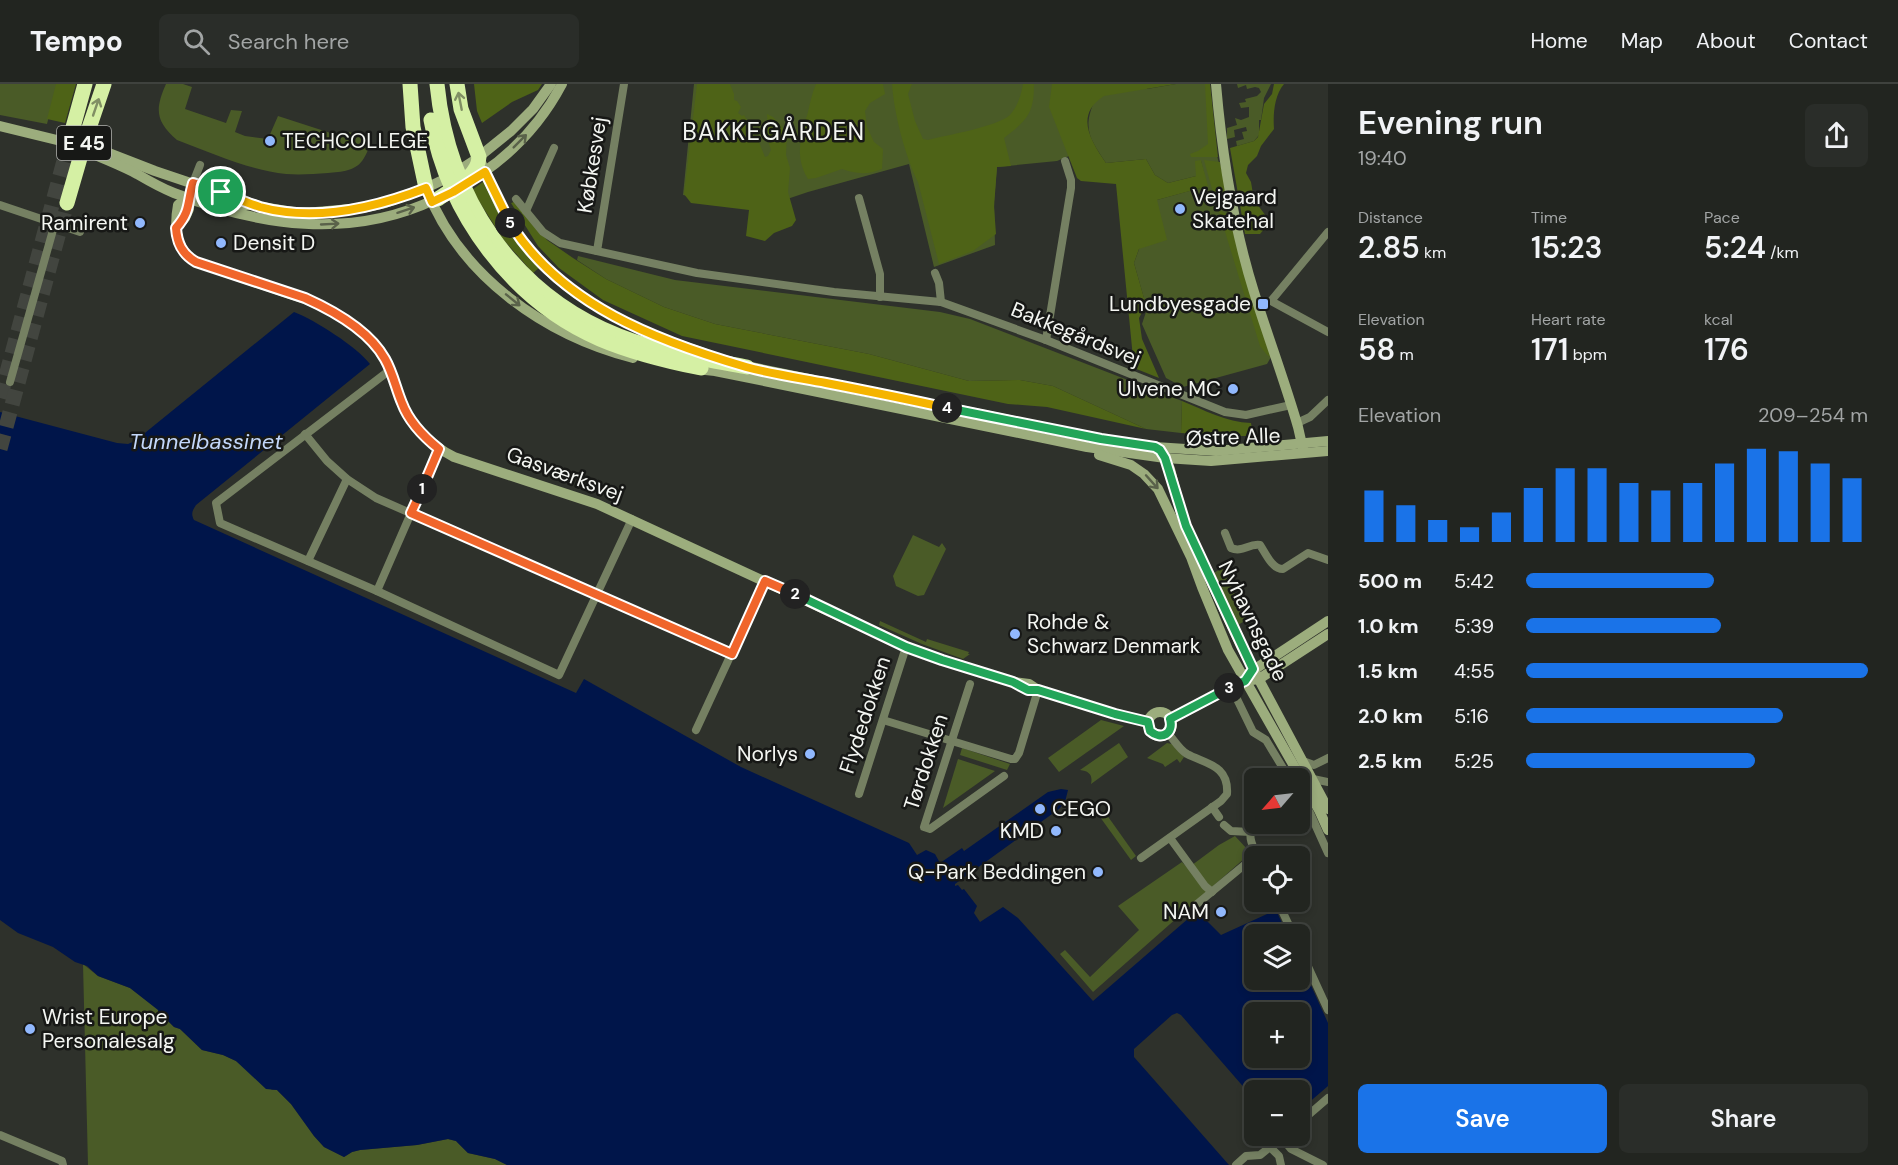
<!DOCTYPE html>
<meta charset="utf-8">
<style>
body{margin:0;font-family:"DM Sans",sans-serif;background:#2a2d29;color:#f1f3f6;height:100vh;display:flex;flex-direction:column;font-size:22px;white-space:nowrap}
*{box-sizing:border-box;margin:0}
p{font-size:20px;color:#a2a5a5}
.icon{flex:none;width:33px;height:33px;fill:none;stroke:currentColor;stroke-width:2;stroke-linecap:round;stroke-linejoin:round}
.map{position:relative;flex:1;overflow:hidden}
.details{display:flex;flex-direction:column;background:#222520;width:570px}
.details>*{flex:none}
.needle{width:39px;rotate:242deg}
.buttons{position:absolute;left:1244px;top:684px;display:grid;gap:12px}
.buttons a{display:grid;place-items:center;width:66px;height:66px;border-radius:9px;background:#222520;box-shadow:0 3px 9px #0003,0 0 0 2px #3f423e;font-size:30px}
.pin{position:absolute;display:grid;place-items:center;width:51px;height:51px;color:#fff;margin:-26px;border:3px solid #fff;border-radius:50%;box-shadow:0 2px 6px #0007}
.km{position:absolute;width:30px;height:30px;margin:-15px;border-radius:50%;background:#222;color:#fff;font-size:16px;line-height:30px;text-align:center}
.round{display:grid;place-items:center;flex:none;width:63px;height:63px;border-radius:9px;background:#2a2d29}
.head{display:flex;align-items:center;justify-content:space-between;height:102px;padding:0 30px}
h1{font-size:33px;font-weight:600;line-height:45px}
.figures{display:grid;grid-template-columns:repeat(3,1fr);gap:9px;height:102px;padding:6px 30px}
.figures div{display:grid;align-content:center}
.figures b{font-size:30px;font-weight:600}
.figures small{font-size:16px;font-weight:400}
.figures p{font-size:16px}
.chart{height:168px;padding:12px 30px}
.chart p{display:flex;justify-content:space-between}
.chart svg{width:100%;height:108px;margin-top:6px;stroke:#1a73e8;stroke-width:6}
.primary-button{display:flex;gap:12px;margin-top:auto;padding:12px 30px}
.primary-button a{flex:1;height:69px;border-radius:9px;background:#1a73e8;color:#fff;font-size:24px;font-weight:600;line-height:69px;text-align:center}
.primary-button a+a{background:#2a2d29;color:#f1f3f6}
ul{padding:0 30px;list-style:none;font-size:20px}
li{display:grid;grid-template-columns:96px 72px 1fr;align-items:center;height:45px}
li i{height:15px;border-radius:8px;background:#1a73e8}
header{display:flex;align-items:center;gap:36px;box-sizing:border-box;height:84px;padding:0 30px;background:#222520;border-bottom:2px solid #3f423e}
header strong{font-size:28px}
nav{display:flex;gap:33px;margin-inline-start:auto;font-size:21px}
.search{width:420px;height:54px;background:#2a2d29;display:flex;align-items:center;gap:15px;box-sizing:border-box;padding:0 21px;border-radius:9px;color:#a2a5a5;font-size:22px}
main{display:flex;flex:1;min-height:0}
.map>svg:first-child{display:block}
</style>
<header>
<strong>Tempo</strong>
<div class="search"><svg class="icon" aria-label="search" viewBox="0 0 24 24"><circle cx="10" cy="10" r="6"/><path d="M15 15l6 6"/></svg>Search here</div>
<nav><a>Home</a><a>Map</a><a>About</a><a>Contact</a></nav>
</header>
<main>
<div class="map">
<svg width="1328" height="1081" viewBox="0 0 1328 1081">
<rect width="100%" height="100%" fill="#2e312b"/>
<!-- green -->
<g fill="#4a5b27">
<polygon points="0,0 57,0 47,40 0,31"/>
<path d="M 166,0 L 183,0 L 192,3 L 185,25 L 226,39 L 231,26 L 242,27 L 235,48 L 245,52 L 268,55 L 278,32 L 346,54 L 349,48 L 365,53 C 370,61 369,66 364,74 C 357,87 341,88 328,89 C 314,90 300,91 286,90 C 248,86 212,69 177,56 C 155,37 155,25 166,0 Z"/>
<path d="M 694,0 L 1145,0 L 1147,5 L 1176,0 L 1210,0 L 1216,68 L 1271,273 L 1267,280 L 1183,303 L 1166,294 L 1142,240 L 1147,225 L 1134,179 L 1157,116 L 1207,102 L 1201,77 L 1196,77 L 1196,92 L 1168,99 L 1155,91 L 1146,75 L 1106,79 C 1091,56 1082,46 1094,18 L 1080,21 L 1069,72 L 1057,77 L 997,83 L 994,117 L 995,161 L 934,183 L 909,80 L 808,108 L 755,126 L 683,111 Z"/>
<polygon points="1237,0 1271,0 1264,14 1261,36 1259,36 1259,51 1254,57 1237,62 1236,57 1244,55 1242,48 1247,47 1246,43 1234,46 1235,53 1227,55 1227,44 1237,41 1235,34 1241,36 1249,33 1249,23 1241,24 1239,19 1246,18 1245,15 1257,12 1261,8 1259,4 1255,3 1247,5 1246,1 1238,4"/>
<polygon points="578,172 675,196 940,228 970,235 1182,317 1181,349 1146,345 1053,302 1020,296 969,297 869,270 715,240 664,223 606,195 577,176"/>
<polygon points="913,451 939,463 942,459 946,465 924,511 918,512 896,502 893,492"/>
<polygon points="1223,483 1246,536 1238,541 1214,489"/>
<polygon points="880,537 926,558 927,555 969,568 968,570 970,570 963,575 922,560 879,541"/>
<polygon points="1101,636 1124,642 1059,688 1048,674"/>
<path d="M 1119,659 L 1128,673 L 1091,700 C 1093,691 1089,687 1080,686 Z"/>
<polygon points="1167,659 1172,660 1184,673 1180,679 1177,675 1165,683 1163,680 1147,674"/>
<polygon points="962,664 1010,680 1007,686 960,671"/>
<polygon points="958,675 995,687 943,724"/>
<polygon points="1104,727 1136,772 1131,776 1100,733"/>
<polygon points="1235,752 1247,765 1246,773 1093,908 1060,870 1065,866 1090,893 1139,846 1118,822 1182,778 1188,784 1219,761"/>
<polygon points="83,880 98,892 130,904 159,926 159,931 166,935 174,943 180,945 202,966 223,971 236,977 272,1006 277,1006 291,1020 314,1052 324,1063 344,1073 352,1068 360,1066 417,1061 448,1055 456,1057 468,1069 495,1075 507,1081 88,1081"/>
</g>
<!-- forest -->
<g fill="#4e6317">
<polygon points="56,0 76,0 65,39 47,35"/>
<polygon points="474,0 542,0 538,6 512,18 482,39 477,27"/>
<polygon points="697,0 730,0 734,10 734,16 737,17 741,23 738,29 742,32 744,31 752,45 753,50 756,53 755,56 758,56 765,73 768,72 771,66 769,60 767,30 773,33 787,49 786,71 790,84 788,108 796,136 792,142 774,149 765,157 746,152 749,126 691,119 684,110"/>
<path d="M 816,0 L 883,0 L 885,10 L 870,19 L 865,27 L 867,43 L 874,58 L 883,65 L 882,85 C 868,91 856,90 842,85 L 816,94 L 808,95 C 794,72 801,52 808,28 C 810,19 812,9 816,0 Z"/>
<path d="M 892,0 L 912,0 L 908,10 L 915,37 L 923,55 L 928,56 C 946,51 997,43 1010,31 C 1018,22 1021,11 1023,0 L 1034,0 C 1034,30 1027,36 1004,54 L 1011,82 L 997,83 L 994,123 L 996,150 L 973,167 L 939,180 L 918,98 C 905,72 894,29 892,0 Z"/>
<path d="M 1052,0 L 1176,0 L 1104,12 C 1074,31 1091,57 1106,79 L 1146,75 L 1155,91 L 1168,99 L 1196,92 L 1195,77 L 1201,76 L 1208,102 L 1157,116 L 1167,156 L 1139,165 L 1134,179 L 1146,221 L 1139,234 L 1142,255 L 1159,294 L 1134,284 L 1116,100 L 1081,97 L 1077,94 L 1049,23 Z"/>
<polygon points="1205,0 1210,0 1218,73 1191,73 1190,70 1198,67 1208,60"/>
<path d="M 1274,0 L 1284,0 C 1274,12 1273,31 1274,45 L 1261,62 L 1257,72 L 1248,81 L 1246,89 L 1251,98 L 1254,116 L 1266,132 L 1265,144 L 1260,150 L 1245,150 L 1230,64 L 1254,57 L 1258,53 L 1264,20 L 1272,10 Z"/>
<polygon points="1204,76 1220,78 1230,125 1225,125 1212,105"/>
<polygon points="484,97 540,183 533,189 503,155 472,106"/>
<polygon points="514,118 547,156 573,174 606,195 664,223 715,240 869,270 969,297 1020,296 1053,302 1146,345 1047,323 1008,320 682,252 603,216 559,184 538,162 511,119"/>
<polygon points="1221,127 1232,133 1271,273 1267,271 1260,262 1219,128"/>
<path d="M 1182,317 C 1204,326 1226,338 1251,339 L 1253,352 L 1226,352 L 1181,349 Z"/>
</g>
<!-- water -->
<path fill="#00154a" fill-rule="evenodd" d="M 294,228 C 315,236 357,263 370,280 L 196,421 C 192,427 191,430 194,436 L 576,609 L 584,595 L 741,683 L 909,759 L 917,771 L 926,766 L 935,770 L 940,779 L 962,764 L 964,767 L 1048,708 L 1061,705 L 1068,706 L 1065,718 L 1059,725 L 955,800 L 955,802 L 958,801 L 962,806 L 964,805 L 977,822 L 974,829 L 980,838 L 1003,823 L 1018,834 L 1093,917 L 1197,827 L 1221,851 L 1276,826 L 1287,850 L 1254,850 L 1254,896 L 1299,896 L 1299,875 L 1328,939 L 1328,1002 L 1299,1027 L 1299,1006 L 1254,1006 L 1254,1015 L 1181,931 L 1177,929 L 1172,931 L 1134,965 L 1134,973 L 1229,1081 L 507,1081 L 495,1075 L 468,1069 L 456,1057 L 448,1055 L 417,1061 L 360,1066 L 352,1068 L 344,1073 L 324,1063 L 314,1052 L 291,1020 L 277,1006 L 266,1005 L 236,977 L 223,971 L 202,966 L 180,945 L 174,943 L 166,935 L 159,931 L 158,926 L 130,904 L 98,892 L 87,882 L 75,878 L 53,863 L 18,849 L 0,836 L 0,328 L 117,359 L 128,360 L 135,357 ZM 1254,928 L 1299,928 L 1299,974 L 1254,974 Z"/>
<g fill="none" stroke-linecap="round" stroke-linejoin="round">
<!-- highway-tunnel -->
<g stroke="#42453f" stroke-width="15" stroke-dasharray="15 8" stroke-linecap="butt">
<polyline points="0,314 72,47"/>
<polyline points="0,365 67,119"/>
</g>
<!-- street -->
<g stroke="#758062" stroke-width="8">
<polyline points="193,99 200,81"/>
<polyline points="859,114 880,190 880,213"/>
<polyline points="516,115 543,148 560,159 697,189 834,208 941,218 1046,256 1225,328 1246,331 1291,321"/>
<polyline points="0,121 80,148"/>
<polyline points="526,127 554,64"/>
<polyline points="1328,148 1271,217 1328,248"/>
<polyline points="597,167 624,0"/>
<polyline points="935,189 939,199 941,218"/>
<polyline points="1046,256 1071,104 1071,96 1065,77"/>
<polyline points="390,286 216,419 220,439 377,507 559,591 632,435"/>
<polyline points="10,298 55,139"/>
<polyline points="1297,339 1310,333 1328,316"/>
<polyline points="305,350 327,377 347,395 376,414 732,570"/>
<path d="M 1225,449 L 1231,464 C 1242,469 1249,459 1260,461 C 1266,470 1272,485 1283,485 L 1308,469 L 1328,476"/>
<polyline points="308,477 347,395"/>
<polyline points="377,507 439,365"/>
<polyline points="970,600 924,743 930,745 1004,692"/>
<polyline points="1236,613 1253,648 1266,656 1289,694"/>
<polyline points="883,636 1011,675 1015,675 1019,669 1038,606"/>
<polyline points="696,646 765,497"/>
<polyline points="1303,677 1314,681 1328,674"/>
<polyline points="1313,695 1328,698"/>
<polyline points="859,710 906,563"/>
<polyline points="1299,710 1310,729 1328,769"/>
<polyline points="1212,723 1219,733"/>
<path d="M 1254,737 C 1247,750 1251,759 1257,772"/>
<polyline points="1224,741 1231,747 1250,748"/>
<polyline points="1170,754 1205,802 1212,808"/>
<path d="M 1141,774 L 1221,717 L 1227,710 C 1229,681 1206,680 1187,670 C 1179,665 1174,656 1168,649"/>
<polyline points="1278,818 1293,850"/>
<polyline points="1197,820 1254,773"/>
<polyline points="1299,863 1328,926"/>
<polyline points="1299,1039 1328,1014"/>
<polyline points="0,1051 62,1077 63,1081"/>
<polyline points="1282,1054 1291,1065 1323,1081"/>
<polyline points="1270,1063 1279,1072 1281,1081"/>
<polyline points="1236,1081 1246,1072 1260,1071 1284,1052"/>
</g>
<!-- secondary -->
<g stroke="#9cad7d" stroke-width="10">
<path d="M 1216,0 C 1222,70 1233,141 1254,208 C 1268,253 1285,298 1298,343 L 1303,365"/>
<polyline points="0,42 106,68 155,87 262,123 299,129 316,128 362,124 385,119 426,104 447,94 475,76 511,47 533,25 551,0"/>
<path d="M 91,69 C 106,76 122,82 137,90 C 149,97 161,104 174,109 C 259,142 350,156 436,115"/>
<path d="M 479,73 C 487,93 495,113 505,132 C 545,206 627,244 704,269"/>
<path d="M 481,90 C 515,67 543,36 562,0"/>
<path d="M 426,104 C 460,192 544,251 633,274"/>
<path d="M 254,121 L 234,121 L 197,108 L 178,121 C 174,143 175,166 196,178 L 305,215 C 334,227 368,246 385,275 C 392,288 396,304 401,318 C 411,343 431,361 454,373 L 597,420 L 906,563 L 973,586 L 1013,598 L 1029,600 L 1038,606"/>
<polyline points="176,144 185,134 189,125 190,109"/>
<polyline points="741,281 1101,355 1155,363 1216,367 1328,357"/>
<polyline points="696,285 715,287 1087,363 1165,374 1211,377 1328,367"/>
<polyline points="1162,368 1170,385 1181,429 1198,469 1241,562 1328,725"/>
<polyline points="1099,371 1131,381 1144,390 1158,405 1191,473 1202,503 1228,566 1319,726 1328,746"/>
<polyline points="1249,589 1328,537"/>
<polyline points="1032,606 1038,606 1115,630 1148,638"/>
<circle cx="1160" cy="640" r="12"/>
<polyline points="1170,635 1244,597 1259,595 1328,550"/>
</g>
<!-- highway -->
<g stroke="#d5f0a4" stroke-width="15">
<polyline points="410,0 413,43 426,104"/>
<path d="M 437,0 C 448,112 512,210 619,252 C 660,268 704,275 747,283"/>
<path d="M 431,36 C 448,130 512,217 600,255 C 633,269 666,277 701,284"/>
<polyline points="72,47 85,0"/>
<path d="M 438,115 C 453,104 478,93 479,73 L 461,25 L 457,0"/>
<polyline points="67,119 87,50 104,0"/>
</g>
</g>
<!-- one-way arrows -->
<defs><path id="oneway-shaft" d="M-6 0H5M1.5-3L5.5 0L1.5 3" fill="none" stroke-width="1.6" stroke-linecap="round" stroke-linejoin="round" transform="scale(1.5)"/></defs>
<g stroke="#808f64">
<use href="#oneway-shaft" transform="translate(460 17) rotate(-101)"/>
<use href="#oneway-shaft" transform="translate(96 23) rotate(-71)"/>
</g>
<g stroke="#5a624a">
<use href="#oneway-shaft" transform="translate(520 57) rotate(-45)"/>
<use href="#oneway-shaft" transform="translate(406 126) rotate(-18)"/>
<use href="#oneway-shaft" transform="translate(330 140) rotate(-3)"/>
<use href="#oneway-shaft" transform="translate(513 216) rotate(39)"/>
<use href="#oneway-shaft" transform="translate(1152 398) rotate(48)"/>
</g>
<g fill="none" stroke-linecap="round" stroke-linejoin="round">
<defs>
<path id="split-1" d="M 221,108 L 193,99 C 187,119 191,127 176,144 C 177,159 182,170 196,178 L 305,214 C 334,227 369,246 385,275 C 393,289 396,305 402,319 C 409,338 424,353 439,365 L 422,405"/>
<polyline id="split-2" points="422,405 411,429 732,570 765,497 795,510"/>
<path id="split-3" d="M 795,510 L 906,563 L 942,576 L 1013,598 L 1028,606 L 1038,606 L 1115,630 L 1148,638 L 1150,647 C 1162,657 1174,649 1170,635 L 1229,604"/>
<polyline id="split-4" points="947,324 1101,355 1155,363 1160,366 1165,374 1186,442 1253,585 1245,597 1229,604"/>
<path id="split-5" d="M 510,139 C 561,221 657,257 746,283 C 772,290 800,294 826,299 C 867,307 907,315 947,324"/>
<path id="split-6" d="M 221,108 C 234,113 247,119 260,123 C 315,138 375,124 426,104 L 432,118 L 453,108 L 485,88 L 510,139"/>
</defs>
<!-- split-1 casing -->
<use href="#split-1" stroke="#fff" stroke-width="12"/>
<!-- split-2 casing -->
<use href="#split-2" stroke="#fff" stroke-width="12"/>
<!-- split-3 casing -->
<use href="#split-3" stroke="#fff" stroke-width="12"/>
<!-- split-4 casing -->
<use href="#split-4" stroke="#fff" stroke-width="12"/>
<!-- split-5 casing -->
<use href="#split-5" stroke="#fff" stroke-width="12"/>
<!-- split-6 casing -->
<use href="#split-6" stroke="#fff" stroke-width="12"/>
<!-- split-1 -->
<use href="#split-1" stroke="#f0652b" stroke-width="8"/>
<!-- split-2 -->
<use href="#split-2" stroke="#f0652b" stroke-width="8"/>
<!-- split-3 -->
<use href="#split-3" stroke="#22a559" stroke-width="8"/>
<!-- split-4 -->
<use href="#split-4" stroke="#22a559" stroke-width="8"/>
<!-- split-5 -->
<use href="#split-5" stroke="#f5b400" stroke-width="8"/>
<!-- split-6 -->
<use href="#split-6" stroke="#f5b400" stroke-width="8"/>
</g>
<!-- markers -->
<g fill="#91b8fd" stroke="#171816" stroke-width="2">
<circle cx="270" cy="57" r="6"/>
<circle cx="1180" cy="125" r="6"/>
<circle cx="140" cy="139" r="6"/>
<circle cx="221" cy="159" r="6"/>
<rect x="1257" y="214" width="12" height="12" rx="3"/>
<circle cx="1233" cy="305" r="6"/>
<circle cx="1015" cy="550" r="6"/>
<circle cx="810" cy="670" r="6"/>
<circle cx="1040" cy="725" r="6"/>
<circle cx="1056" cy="747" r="6"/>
<circle cx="1098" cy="788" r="6"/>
<circle cx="1221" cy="828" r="6"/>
<circle cx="30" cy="945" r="6"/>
</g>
<g text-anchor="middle" stroke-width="5" stroke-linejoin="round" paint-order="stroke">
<!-- shield labels -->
<rect fill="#171816" stroke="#b2b3b0" stroke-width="1.5" x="57" y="42" width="54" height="34" rx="4.5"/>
<g font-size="20" font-weight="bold" fill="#f4f6f2">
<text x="84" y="66">E 45</text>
</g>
<!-- poi labels -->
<g font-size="21" fill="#f4f6f2" stroke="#171816" text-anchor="end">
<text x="282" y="64" text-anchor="start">TECHCOLLEGE</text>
<text x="1192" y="120" text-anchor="start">Vejgaard<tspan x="1192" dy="24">Skatehal</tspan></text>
<text x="128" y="146">Ramirent</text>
<text x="233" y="166" text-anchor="start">Densit D</text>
<text x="1251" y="227">Lundbyesgade</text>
<text x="1221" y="312">Ulvene MC</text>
<text x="1027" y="545" text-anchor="start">Rohde &amp;<tspan x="1027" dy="24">Schwarz Denmark</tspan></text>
<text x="798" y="677">Norlys</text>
<text x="1052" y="732" text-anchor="start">CEGO</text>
<text x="1044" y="754">KMD</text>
<text x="1086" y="795">Q-Park Beddingen</text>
<text x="1209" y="835">NAM</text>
<text x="42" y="940" text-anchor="start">Wrist Europe<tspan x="42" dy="24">Personalesalg</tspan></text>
</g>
<!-- street labels -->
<g font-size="21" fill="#f4f6f2" stroke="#171816">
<text transform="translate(592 81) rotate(-81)" y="7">Købkesvej</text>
<text transform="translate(1076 250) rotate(22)" y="7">Bakkegårdsvej</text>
<text transform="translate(1233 353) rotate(-2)" y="7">Østre Alle</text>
<text transform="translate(565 390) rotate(20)" y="7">Gasværksvej</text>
<text transform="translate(1253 537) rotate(64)" y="7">Nyhavnsgade</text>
<text transform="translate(865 631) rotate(-72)" y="7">Flydedokken</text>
<text transform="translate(926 678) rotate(-72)" y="7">Tørdokken</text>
</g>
<!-- water labels -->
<g font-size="22" font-style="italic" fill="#c3d7fa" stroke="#171816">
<text x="206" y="365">Tunnelbassinet</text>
</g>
<!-- quarter labels -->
<g font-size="24" letter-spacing="1.5" fill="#f4f6f2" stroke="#171816">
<text x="774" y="56">BAKKEGÅRDEN</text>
</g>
</g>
</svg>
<div class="buttons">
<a><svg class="needle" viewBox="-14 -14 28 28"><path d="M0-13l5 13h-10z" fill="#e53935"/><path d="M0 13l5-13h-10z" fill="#a2a5a5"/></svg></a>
<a><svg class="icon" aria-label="locate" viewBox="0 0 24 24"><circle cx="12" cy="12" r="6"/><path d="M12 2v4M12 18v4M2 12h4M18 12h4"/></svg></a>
<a><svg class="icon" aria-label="layers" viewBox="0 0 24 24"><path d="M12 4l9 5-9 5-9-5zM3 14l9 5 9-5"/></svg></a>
<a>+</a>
<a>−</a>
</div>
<div class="pin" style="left:221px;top:108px;background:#1e9e55"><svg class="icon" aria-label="arrive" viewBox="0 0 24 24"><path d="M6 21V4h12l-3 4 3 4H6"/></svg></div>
<b class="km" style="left:422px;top:405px">1</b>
<b class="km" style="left:795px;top:510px">2</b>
<b class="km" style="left:1229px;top:604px">3</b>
<b class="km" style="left:947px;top:324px">4</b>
<b class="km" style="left:510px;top:139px">5</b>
</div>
<section class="details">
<div class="head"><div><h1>Evening run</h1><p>19:40</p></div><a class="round"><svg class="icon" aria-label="share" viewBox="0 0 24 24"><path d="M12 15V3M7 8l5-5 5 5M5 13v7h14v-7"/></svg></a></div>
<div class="figures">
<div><p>Distance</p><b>2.85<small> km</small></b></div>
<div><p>Time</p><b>15:23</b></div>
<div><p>Pace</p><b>5:24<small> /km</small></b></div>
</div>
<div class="figures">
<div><p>Elevation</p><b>58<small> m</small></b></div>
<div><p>Heart rate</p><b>171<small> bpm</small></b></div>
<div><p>kcal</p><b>176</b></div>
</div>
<div class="chart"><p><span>Elevation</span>209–254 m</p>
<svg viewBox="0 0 160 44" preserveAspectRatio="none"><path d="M5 44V23M15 44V29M25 44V35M35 44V38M45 44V32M55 44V22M65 44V14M75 44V14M85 44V20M95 44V23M105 44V20M115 44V12M125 44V6M135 44V7M145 44V12M155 44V18"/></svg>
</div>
<ul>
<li><b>500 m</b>5:42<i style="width:55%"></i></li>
<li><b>1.0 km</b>5:39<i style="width:57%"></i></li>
<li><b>1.5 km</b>4:55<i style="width:100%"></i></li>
<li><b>2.0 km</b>5:16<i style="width:75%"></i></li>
<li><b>2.5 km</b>5:25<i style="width:67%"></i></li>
</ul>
<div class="primary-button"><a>Save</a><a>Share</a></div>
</section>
</main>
